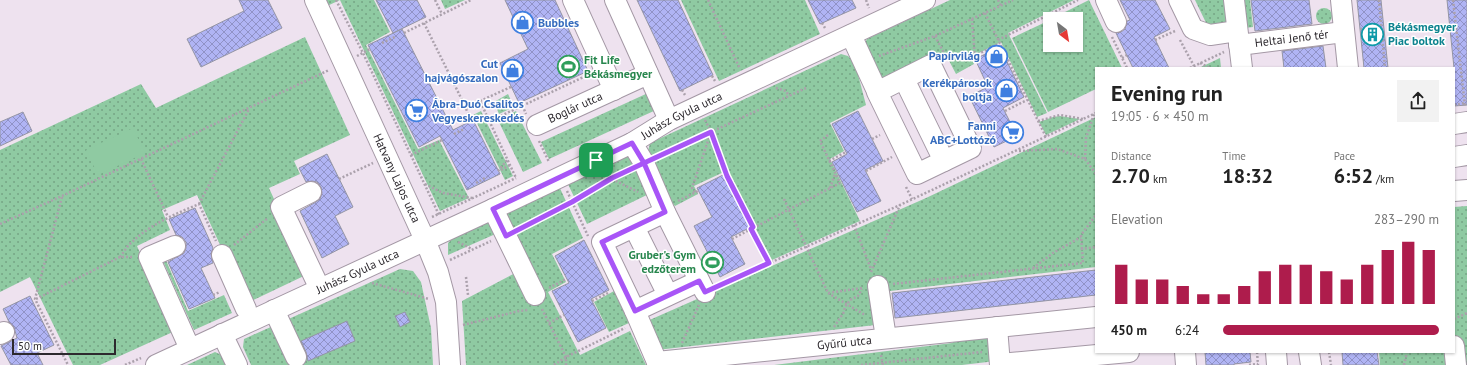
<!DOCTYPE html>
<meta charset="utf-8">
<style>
body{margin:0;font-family:"PT Sans",sans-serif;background:#f2f2f2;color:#222;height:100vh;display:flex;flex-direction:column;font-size:15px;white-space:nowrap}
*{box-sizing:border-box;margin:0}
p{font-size:13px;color:#767676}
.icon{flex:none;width:22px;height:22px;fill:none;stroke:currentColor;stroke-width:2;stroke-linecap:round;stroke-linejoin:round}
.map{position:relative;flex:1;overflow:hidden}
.panel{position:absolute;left:1095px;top:67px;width:360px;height:286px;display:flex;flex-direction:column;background:#fff;border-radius:0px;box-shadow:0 1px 3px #0004}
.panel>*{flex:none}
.needle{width:26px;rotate:149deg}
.buttons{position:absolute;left:1043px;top:12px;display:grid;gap:8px}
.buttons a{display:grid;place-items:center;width:40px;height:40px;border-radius:0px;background:#fff;box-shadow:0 1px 3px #0004;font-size:20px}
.scale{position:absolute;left:12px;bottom:10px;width:104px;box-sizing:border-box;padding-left:4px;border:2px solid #2d292e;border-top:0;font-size:11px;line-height:14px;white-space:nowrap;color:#2d292e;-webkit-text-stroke:3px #fff;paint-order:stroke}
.pin{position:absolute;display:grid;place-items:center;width:34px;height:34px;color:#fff;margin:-17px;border-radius:8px;box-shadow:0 2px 6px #0006}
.round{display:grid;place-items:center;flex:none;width:42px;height:42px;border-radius:0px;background:#f2f2f2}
.head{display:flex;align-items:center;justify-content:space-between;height:68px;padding:0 16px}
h1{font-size:22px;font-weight:700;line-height:30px}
.figures{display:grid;grid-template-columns:repeat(3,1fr);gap:6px;height:68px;padding:4px 16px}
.figures div{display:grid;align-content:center}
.figures b{font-size:20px;font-weight:700}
.figures small{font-size:11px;font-weight:400}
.figures p{font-size:11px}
.chart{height:112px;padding:8px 16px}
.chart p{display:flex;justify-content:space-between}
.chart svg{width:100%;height:72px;margin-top:4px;stroke:#ae1c4c;stroke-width:6}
ul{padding:0 16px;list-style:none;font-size:13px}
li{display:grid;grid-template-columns:64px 48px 1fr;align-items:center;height:30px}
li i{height:10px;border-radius:5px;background:#ae1c4c}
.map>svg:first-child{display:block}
</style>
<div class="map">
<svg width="1467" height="365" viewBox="0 0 1467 365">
<defs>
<pattern id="grass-dots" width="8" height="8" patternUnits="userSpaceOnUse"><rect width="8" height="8" fill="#8fcaa2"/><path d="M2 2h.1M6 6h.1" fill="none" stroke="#75a484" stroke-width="1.8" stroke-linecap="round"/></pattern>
<pattern id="building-cross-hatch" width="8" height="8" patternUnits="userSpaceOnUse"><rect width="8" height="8" fill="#b0b4f4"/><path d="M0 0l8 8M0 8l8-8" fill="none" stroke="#9092c6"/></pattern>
</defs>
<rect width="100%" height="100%" fill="#eee2ef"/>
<!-- grass -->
<g fill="url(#grass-dots)">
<polygon points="325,0 374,0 390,32 366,45 418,149 439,140 469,198 440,211 340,0 327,6"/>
<polygon points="441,0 465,0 445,9"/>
<polygon points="681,0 805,0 820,34 719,81"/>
<polygon points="950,0 1074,0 1008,33 1047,113 1037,117 1001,42 971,57 974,64 956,74 945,53 880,85 864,45 867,39"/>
<polygon points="1089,0 1122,68 1096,68 1096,89 1048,112 1012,38 1050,20 1050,45 1076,45 1076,19 1051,19"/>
<polygon points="1195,0 1225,0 1229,29 1210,31"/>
<polygon points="1241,0 1250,0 1253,27 1245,28"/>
<circle cx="1324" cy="16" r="8"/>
<polygon points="305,37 350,135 294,161 300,174 269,188 308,274 247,303 197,195 162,210 170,230 137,246 175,331 100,365 73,365 30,277 0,292 0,150 141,84 156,108"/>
<polygon points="841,54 848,56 855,63 866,105 830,123 844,151 830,159 860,221 772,260 726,171 694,186 698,194 675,206 666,197 648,151 650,143"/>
<polygon points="1220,58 1221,68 1199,68"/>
<polygon points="648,93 656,110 549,159 541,142"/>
<polygon points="508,94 514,107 499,114 494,102"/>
<polygon points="481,111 513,176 505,180 473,115"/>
<polygon points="516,111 542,163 523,172 498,120"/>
<polygon points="1060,116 1080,119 1046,135 1039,122 1053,117"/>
<polygon points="1096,117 1096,267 890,291 893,323 657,350 645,322 926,198"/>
<polygon points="631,150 653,192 587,224 566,180"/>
<polygon points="558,184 583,238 552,254 566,282 548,292 580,355 630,331 646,365 466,365 462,301 519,271 500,232 448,255 448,243 456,235"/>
<polygon points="1467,206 1467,365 1380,365 1379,352 1454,352 1454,207"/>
<polygon points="165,258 188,311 224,295 232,313 194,330 162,259"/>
<polygon points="400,269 413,271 421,282 431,328 433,365 251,365 243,347 244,339"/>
<polygon points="614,291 629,323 609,332 594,302"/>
<polygon points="989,331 996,361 962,365 774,365 952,343 963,334"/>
<polygon points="215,352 226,357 230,365 187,365"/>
</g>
<!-- garden -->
<polygon fill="#8fcaa2" points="133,128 145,153 98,175 86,150"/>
<!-- building -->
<g fill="url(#building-cross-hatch)" stroke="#9495a4">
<polygon points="239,0 268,0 282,28 201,67 187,39 244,11"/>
<polygon points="376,0 417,0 426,17 393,33"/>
<polygon points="505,0 555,0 588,71 519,103 500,63 528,49"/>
<polygon points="637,0 678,0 713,75 680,91"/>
<polygon points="808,0 852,0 856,8 820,24"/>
<polygon points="1120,0 1155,0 1170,29 1154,37 1169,68 1133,68 1116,33 1121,32 1125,29 1127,21 1130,20"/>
<polygon points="1251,0 1309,0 1312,24 1255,31"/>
<polygon points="1357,0 1381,0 1388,68 1364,68"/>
<polygon points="1447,0 1467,0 1467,105 1454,106 1454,68"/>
<polygon points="402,29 453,130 473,120 500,174 467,190 440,136 419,147 368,45"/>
<polygon points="1323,46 1326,68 1284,68 1282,51"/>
<polygon points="1000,47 1024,97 1003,108 1017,136 994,147 969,96 988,87 975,59"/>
<polygon points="858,111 883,161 865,170 881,201 857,212 832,162 847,154 832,124"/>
<polygon points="23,112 32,131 0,146 0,122"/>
<polygon points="327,154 353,207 335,216 349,244 322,258 300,211 316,202 320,199 322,193 321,187 317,182 312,181 306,182 299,168"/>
<polygon points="723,175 751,227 731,237 745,264 720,277 694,226 712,217 697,188"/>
<polygon points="195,208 213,248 211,254 213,263 201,268 215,298 189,309 168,262 184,253 186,248 186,242 182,237 176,235 169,219"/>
<polygon points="584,240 609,290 591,299 606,328 578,342 552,291 569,283 555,256"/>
<polygon points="1096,270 1096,295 895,318 892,293"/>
<polygon points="30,296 54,345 37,353 43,365 11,365 1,346 17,338 14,327 9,322 3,309"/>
<polygon points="405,312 410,322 400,327 395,316"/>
<polygon points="347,321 355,341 308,361 306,352 301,341"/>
<polygon points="1205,352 1250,352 1251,362 1234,364 1234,365 1206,365"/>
<polygon points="1342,352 1377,352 1379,365 1343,365"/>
</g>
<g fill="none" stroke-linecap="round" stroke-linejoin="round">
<defs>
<g id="minor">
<path id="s1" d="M 315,0 L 425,240 L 438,272 L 446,302 L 450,365"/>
<polyline points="573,0 614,90"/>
<polyline points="615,0 669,120"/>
<polyline points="1106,0 1116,22"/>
<polyline points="1179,0 1193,29 1210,35 1237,31"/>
<polyline points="1234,0 1242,68"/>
<polyline points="1341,0 1348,68"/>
<polyline points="851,35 876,89 877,92 917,174 971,148 931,65 877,92"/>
<path id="s2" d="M 1239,45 L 1344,32"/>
<polyline points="904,79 944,161"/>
<polyline points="1454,124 1467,122"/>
<path id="s3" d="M 537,125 L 648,74"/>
<polyline points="632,143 644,163 665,212 705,292"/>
<polyline points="1454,157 1467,155"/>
<polyline points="1454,191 1467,190"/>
<polyline points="311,192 281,207 320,289"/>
<polyline points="493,209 535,295"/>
<polyline points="665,212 602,242 635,311 699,281"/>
<polyline points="634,227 668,295"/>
<polyline points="175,246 149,257 190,349"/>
<polyline points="222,255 246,309"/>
<polyline points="878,286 886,338"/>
<polyline points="274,310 296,357"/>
<polyline points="635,311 657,362"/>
<polyline points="997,327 1000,365"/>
<polyline points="0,334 4,332"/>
<polyline points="222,334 237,365"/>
<polyline points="1454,346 1456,365"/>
<polyline points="1185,352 1186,365"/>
<polyline points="1276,352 1277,365"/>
<polyline points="1309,352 1311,365"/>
<polyline points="1000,364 1129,352"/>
<path id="s4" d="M 156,365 L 493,209 L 632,143 L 669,120 L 925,0"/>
<path id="s5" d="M 659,365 L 657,362 L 1096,317"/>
</g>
</defs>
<!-- minor casing -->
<use href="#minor" stroke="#a498a5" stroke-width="22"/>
<!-- path -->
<g stroke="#aba1ac" stroke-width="2.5" stroke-dasharray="2 2" stroke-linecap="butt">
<polyline points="336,0 363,53 439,215"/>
<polyline points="435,0 442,14"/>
<polyline points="708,0 740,69"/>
<polyline points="866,0 869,8"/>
<polyline points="998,0 1001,6"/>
<polyline points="1379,0 1385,68"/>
<polyline points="1453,0 1465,106"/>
<polyline points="985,13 1046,137"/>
<polyline points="972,19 975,59"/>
<polyline points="424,23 466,108 480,101 516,178"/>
<polyline points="822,23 825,28"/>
<polyline points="1360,29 1381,26"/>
<polyline points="404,33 471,0"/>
<polyline points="935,36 944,53"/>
<polyline points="1112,37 1127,68"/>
<polyline points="998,40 1078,0"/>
<polyline points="1155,40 1175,31"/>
<polyline points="1180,40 1194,66"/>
<polyline points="382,43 395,37"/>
<polyline points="357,56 370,49"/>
<polyline points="879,56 935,36 1013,0"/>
<polyline points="974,56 1000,43"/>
<polyline points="1122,58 1127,55"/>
<polyline points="1200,63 1210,68"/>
<polyline points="1190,68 1224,52"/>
<polyline points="712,76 715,81"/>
<polyline points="776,88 786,91 789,96"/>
<polyline points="682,90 685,95"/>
<polyline points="480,101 513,86"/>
<polyline points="521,102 526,114"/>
<polyline points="1454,105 1465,103"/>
<polyline points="466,109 472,121"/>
<polyline points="1005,111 1027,100"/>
<polyline points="705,120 711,132"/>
<polyline points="490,121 590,74"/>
<polyline points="1038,121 1060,115 1083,119"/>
<polyline points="454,134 464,129"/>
<polyline points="828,135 820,141 840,183"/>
<polyline points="872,139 880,135"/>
<polyline points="539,141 549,162"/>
<polyline points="1019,151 1057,149 1085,159 1096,174"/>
<polyline points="411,155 442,140"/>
<polyline points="659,156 806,88"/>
<polyline points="141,159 168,217"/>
<polyline points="1085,159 1086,138 1094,114"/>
<polyline points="829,161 846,152"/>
<polyline points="501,170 510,165"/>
<polyline points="498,171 508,159"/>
<polyline points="866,171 892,157"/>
<polyline points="725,177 727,176 753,227"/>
<polyline points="339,179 373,163"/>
<polyline points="612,179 638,192"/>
<polyline points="476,183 487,177"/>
<polyline points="425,184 443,193 472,198"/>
<polyline points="906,187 912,199"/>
<polyline points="830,188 835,174"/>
<polyline points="567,191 588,236"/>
<polyline points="695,192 692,188 711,132 727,176"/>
<polyline points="62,197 35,299 68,365"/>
<polyline points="784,199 828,293 862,288"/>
<polyline points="678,201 698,191"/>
<polyline points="199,204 249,109"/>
<polyline points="432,217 516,178"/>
<polyline points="0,224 62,196 329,70"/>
<polyline points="854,225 871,269"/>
<polyline points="521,229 629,170"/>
<polyline points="751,229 769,263"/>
<polyline points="732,239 842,182"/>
<polyline points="458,242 472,249"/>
<polyline points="234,245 268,218"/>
<polyline points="1082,249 1081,235 1096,215"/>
<path d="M 120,257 C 124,252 127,246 132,242 C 151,224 175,214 199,204 L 216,241"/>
<polyline points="450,260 491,241"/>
<polyline points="1033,268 1053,253 1081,237"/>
<polyline points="871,272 900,205"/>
<polyline points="466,277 468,295"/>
<polyline points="372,283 429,299"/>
<polyline points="893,284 1083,263 1082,249 1096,247"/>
<polyline points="720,285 900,205 1096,113"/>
<polyline points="549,288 566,279"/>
<polyline points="828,293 865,315"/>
<polyline points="213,295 220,292"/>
<polyline points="36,299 120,257 133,257"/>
<polyline points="592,301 608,293"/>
<polyline points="542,309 566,357 566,365"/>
<polyline points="1454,319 1467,313"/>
<polyline points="549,323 564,315"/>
<polyline points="463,325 519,311 528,310"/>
<polyline points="834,327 844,312 845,307 850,300 858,296 862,289"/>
<polyline points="682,343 699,305"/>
<polyline points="1257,352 1258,365"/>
<polyline points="1329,352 1331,365"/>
<polyline points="881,355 883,365"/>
<polyline points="125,365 141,358"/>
<polyline points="554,365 566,357 625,328"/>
<polyline points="861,365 982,352"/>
<polyline points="1249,365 1258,364"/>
<polyline points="1404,365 1407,352"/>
</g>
<!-- minor -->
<use href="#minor" stroke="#fff" stroke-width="20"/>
</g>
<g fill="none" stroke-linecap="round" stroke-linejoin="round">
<defs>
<polyline id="route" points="596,160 493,209 506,236 572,202 612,178 644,163 665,212 602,242 635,311 699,281 705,292 769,263 751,229 753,227 727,176 711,132 644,163 632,143 596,160"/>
</defs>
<!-- route casing -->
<use href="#route" stroke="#fff" stroke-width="8"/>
<!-- route -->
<use href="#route" stroke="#a855f7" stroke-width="5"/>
</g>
<!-- icons -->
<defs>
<symbol id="shop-ring" viewBox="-11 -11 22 22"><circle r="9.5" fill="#fff" stroke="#3f7fe0" stroke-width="1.5"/><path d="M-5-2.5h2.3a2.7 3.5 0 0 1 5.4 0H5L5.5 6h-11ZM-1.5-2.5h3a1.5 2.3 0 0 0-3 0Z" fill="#3f7fe0"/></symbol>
<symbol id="building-ring" viewBox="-11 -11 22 22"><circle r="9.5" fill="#fff" stroke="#0f9aa8" stroke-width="1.5"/><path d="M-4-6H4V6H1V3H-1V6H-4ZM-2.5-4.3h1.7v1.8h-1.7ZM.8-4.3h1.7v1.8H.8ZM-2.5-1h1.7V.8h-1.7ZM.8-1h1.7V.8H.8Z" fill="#0f9aa8"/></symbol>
<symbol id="stadium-ring" viewBox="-11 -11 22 22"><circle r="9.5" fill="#fff" stroke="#2e9e5b" stroke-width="1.5"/><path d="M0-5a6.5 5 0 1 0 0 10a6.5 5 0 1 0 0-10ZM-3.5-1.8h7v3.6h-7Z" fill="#2e9e5b"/></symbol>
<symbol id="supermarket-ring" viewBox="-11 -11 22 22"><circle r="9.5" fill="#fff" stroke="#3f7fe0" stroke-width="1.5"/><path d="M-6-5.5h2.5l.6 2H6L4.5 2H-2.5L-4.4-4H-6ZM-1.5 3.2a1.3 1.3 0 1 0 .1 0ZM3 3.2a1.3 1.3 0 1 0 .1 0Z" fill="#3f7fe0"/></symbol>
</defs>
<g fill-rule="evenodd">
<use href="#shop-ring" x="510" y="10" width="25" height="25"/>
<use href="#building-ring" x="1360" y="22" width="25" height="25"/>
<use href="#shop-ring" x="984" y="44" width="25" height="25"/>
<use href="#stadium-ring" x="556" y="54" width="25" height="25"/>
<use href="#shop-ring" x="500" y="58" width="25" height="25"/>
<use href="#shop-ring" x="994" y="78" width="25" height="25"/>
<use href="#supermarket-ring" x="404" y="98" width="25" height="25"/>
<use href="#supermarket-ring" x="1000" y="120" width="25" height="25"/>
<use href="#stadium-ring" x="700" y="250" width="25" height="25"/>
</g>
<g text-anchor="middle" stroke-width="3" stroke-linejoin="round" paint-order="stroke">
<!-- shop labels -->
<g font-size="12" font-weight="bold" fill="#366cbe" stroke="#fff" text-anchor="end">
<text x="538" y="27" text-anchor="start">Bubbles</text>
<text x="980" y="60">Papírvilág</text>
<text x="498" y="68">Cut<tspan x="498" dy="14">hajvágószalon</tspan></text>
<text x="992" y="87">Kerékpárosok<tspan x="992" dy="14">boltja</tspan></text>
<text x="432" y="108" text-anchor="start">Ábra-Duó Csalitos<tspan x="432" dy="14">Vegyeskereskedés</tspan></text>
<text x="996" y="130">Fanni<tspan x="996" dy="14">ABC+Lottózó</tspan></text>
</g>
<!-- culture labels -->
<g font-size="12" font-weight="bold" fill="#0d838f" stroke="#fff" text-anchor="start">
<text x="1388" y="31">Békásmegyer<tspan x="1388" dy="14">Piac boltok</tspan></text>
</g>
<!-- street labels -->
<g font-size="12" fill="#2d292e" stroke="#fff">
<text dy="4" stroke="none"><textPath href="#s2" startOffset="53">Heltai Jenő tér</textPath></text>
<text dy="4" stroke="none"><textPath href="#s3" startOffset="42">Boglár utca</textPath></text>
<text dy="4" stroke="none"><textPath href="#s4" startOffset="582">Juhász Gyula utca</textPath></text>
<text dy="4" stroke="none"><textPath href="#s1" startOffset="196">Hatvany Lajos utca</textPath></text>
<text dy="4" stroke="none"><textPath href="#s4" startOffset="222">Juhász Gyula utca</textPath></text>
<text dy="4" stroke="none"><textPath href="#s5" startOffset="192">Gyűrű utca</textPath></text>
</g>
<!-- leisure labels -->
<g font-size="12" font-weight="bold" fill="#27864d" stroke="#fff" text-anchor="start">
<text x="584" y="64">Fit Life<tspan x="584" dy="14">Békásmegyer</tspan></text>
<text x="696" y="259" text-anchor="end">Gruber's Gym<tspan x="696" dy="14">edzőterem</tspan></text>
</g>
</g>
</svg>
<div class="buttons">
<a><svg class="needle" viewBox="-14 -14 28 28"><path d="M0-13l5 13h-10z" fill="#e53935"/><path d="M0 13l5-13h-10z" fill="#767676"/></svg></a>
</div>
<div class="scale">50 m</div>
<div class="pin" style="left:596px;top:160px;background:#1e9e55"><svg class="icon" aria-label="arrive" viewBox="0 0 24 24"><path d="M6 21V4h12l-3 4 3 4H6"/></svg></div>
<section class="panel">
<div class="head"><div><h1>Evening run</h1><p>19:05 · 6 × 450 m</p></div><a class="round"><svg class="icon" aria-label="share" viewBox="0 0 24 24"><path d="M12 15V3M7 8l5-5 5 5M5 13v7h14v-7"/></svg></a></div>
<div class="figures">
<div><p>Distance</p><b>2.70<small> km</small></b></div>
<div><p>Time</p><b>18:32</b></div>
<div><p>Pace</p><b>6:52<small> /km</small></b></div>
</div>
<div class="chart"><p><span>Elevation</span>283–290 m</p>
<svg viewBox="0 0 160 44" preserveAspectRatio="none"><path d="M5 44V20M15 44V29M25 44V29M35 44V33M45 44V38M55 44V38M65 44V33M75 44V24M85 44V20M95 44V20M105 44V24M115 44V29M125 44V20M135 44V11M145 44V6M155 44V11"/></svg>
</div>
<ul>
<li><b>450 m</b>6:24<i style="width:100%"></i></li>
</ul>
</section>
</div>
